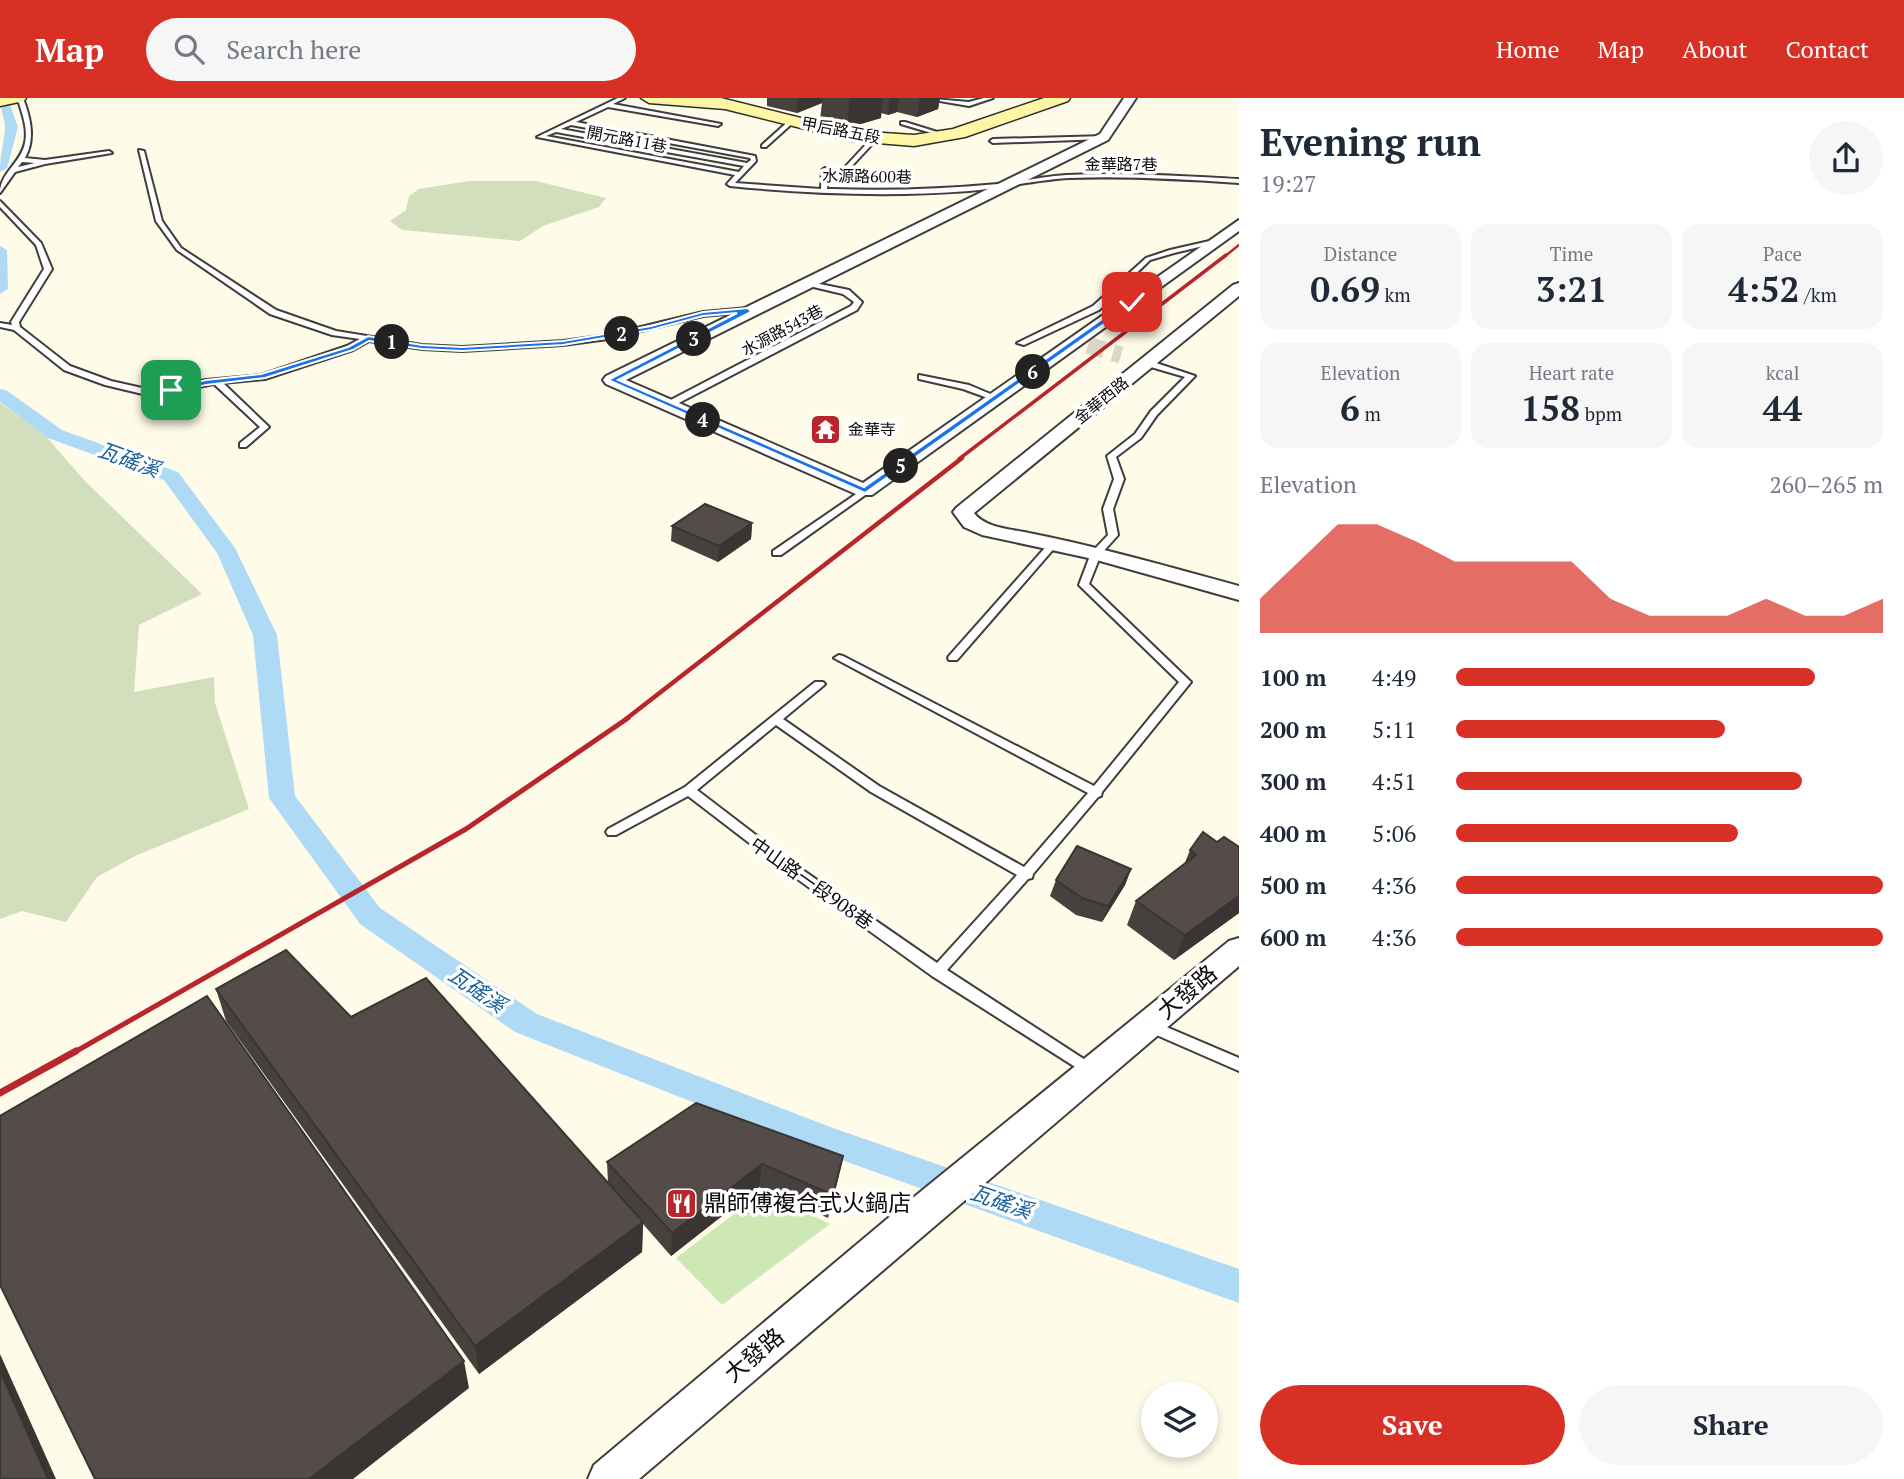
<!DOCTYPE html>
<meta charset="utf-8">
<style>
body{margin:0;font-family:"PT Serif","Noto Sans TC",serif;background:#f6f6f7;color:#1f2937;height:100vh;display:flex;flex-direction:column;font-size:26px;white-space:nowrap}
*{box-sizing:border-box;margin:0}
p{font-size:23px;color:#747a83}
.icon{flex:none;width:38px;height:38px;fill:none;stroke:currentColor;stroke-width:2;stroke-linecap:round;stroke-linejoin:round}
.map{position:relative;flex:1;overflow:hidden}
.drawer{display:flex;flex-direction:column;background:#fff;width:665px}
.drawer>*{flex:none}
.fabs{position:absolute;left:1141px;top:1283px;display:grid;gap:14px}
.fabs a{display:grid;place-items:center;width:77px;height:77px;border-radius:50%;background:#fff;box-shadow:0 4px 10px #0003;font-size:35px}
.pin{position:absolute;display:grid;place-items:center;width:60px;height:60px;color:#fff;margin:-30px;border-radius:14px;box-shadow:0 4px 10px #0006}
.km{position:absolute;width:35px;height:35px;margin:-18px;border-radius:50%;background:#222;color:#fff;font-size:19px;line-height:35px;text-align:center}
.round{display:grid;place-items:center;flex:none;width:74px;height:74px;border-radius:37px;background:#f6f6f7}
.headline{display:flex;align-items:center;justify-content:space-between;height:119px;padding:0 21px}
h1{font-size:38px;font-weight:800;line-height:52px}
.stats{display:grid;grid-template-columns:repeat(3,1fr);gap:10px;height:119px;padding:7px 21px}
.stats div{display:grid;align-content:center;border-radius:18px;background:#f6f6f7;text-align:center}
.stats b{font-size:35px;font-weight:800}
.stats small{font-size:19px;font-weight:400}
.stats p{font-size:19px}
.chart{height:196px;padding:14px 21px}
.chart p{display:flex;justify-content:space-between}
.chart svg{width:100%;height:126px;margin-top:7px;fill:#d93025;opacity:.7}
.primary-button{display:flex;gap:14px;margin-top:auto;padding:14px 21px}
.primary-button a{flex:1;height:80px;border-radius:42px;background:#d93025;color:#fff;font-size:28px;font-weight:800;line-height:80px;text-align:center}
.primary-button a+a{background:#f6f6f7;color:#1f2937}
ul{padding:0 21px;list-style:none;font-size:23px}
li{display:grid;grid-template-columns:112px 84px 1fr;align-items:center;height:52px}
li i{height:18px;border-radius:9px;background:#d93025}
header{display:flex;align-items:center;gap:42px;box-sizing:border-box;height:98px;padding:0 35px;background:#d93025;color:#fff}
header strong{font-size:33px}
nav{display:flex;gap:38px;margin-inline-start:auto;font-size:24px}
.search{width:490px;height:63px;background:#f6f6f7;display:flex;align-items:center;gap:18px;box-sizing:border-box;padding:0 24px;border-radius:38px;color:#747a83;font-size:26px}
main{display:flex;flex:1;min-height:0}
.map>svg:first-child{display:block}
</style>
<header>
<strong>Map</strong>
<div class="search"><svg class="icon" aria-label="search" viewBox="0 0 24 24"><circle cx="10" cy="10" r="6"/><path d="M15 15l6 6"/></svg>Search here</div>
<nav><a>Home</a><a>Map</a><a>About</a><a>Contact</a></nav>
</header>
<main>
<div class="map">
<svg width="1239" height="1381" viewBox="0 0 1239 1381">
<rect width="100%" height="100%" fill="#fffbe9"/>
<!-- green -->
<polygon fill="#cee8b4" points="763,1094 830,1126 722,1207 676,1160"/>
<!-- cemetery -->
<g fill="#d3dfbc">
<polygon points="469,83 536,83 606,100 599,109 543,128 520,143 402,132 390,123 406,112 409,98 419,91"/>
<polygon points="0,305 44,336 84,382 202,496 139,527 134,594 214,579 215,605 249,711 135,758 97,779 66,824 22,813 0,821"/>
</g>
<g fill="none" stroke-linecap="round" stroke-linejoin="round">
<!-- canal -->
<g fill="#afdaf5" fill-rule="evenodd">
<path d="M 0,2 L 10,7 L 18,29 L 7,70 L 0,74 C 0,57 3,48 5,32 C 6,23 0,12 0,2 Z"/>
<polygon points="0,148 7,152 8,191 0,196"/>
<polygon points="0,291 6,292 62,332 178,374 235,450 277,537 295,698 380,810 537,916 833,1030 1239,1171 1239,1205 814,1052 515,934 360,826 269,700 253,537 217,455 164,382 48,340 0,304"/>
</g>
<!-- street-tunnel -->
<polyline stroke="#dad7c8" stroke-width="17" stroke-dasharray="17 9" stroke-linecap="butt" points="1088,247 1121,257"/>
<defs>
<g id="lane">
<path d="M 12,0 L 19,0 L 24,3 C 31,22 35,42 25,60 L 45,62 L 109,53 L 112,55 L 45,66 L 15,74 L 0,95 C 0,75 21,65 25,45 C 28,32 23,18 19,5 ZM 22,64 L 23,64 L 35,65 L 18,69 Z"/>
<path d="M 618,0 L 625,0 L 613,6 L 721,26 L 718,28 L 608,9 L 576,24 L 755,58 L 756,63 L 735,85 L 821,91 L 822,72 L 825,70 L 828,72 L 827,91 L 832,91 C 887,93 943,91 998,86 C 1022,84 1044,78 1067,77 C 1124,74 1182,78 1239,81 L 1239,85 C 1182,81 1126,78 1069,80 C 1035,82 1003,90 969,93 C 889,99 809,96 730,88 L 727,86 L 735,77 L 537,39 ZM 571,27 L 750,60 L 751,62 L 747,65 L 561,31 ZM 556,34 L 744,68 L 739,74 L 546,38 Z"/>
<polygon points="922,0 969,4 984,0 993,0 969,8"/>
<polygon points="791,21 796,22 766,49 762,49 762,47"/>
<polygon points="901,24 905,24 950,38 945,39 901,26"/>
<polygon points="1106,38 1104,41 993,45 990,43 993,41"/>
<polygon points="872,40 877,41 850,70 846,70 846,68"/>
<polygon points="139,52 144,53 162,123 181,150 276,212 336,233 422,247 462,249 563,243 608,237 703,214 748,210 752,212 748,214 703,218 608,241 563,247 462,253 422,251 369,243 353,252 265,281 223,285 269,329 246,349 240,349 240,345 260,329 214,286 151,298 105,287 64,272 14,232 0,229 0,225 12,227 11,224 44,171 36,147 0,109 0,103 41,145 52,171 19,224 20,229 70,268 111,283 151,292 206,282 261,277 347,248 360,241 332,237 270,216 177,152 156,123"/>
<polygon points="1214,142 1217,144 1216,145 1174,155 1150,162 1099,212 1024,247 1017,245 1093,208 1146,160 1170,152"/>
<polygon points="805,183 849,192 862,204 857,212 671,309 665,309 665,305 851,208 854,204 843,196 805,187"/>
<path d="M 1144,263 L 1150,263 L 1195,278 L 1157,317 L 1141,340 L 1116,359 L 1124,381 L 1113,411 L 1118,437 L 1101,456 L 1089,486 L 1191,584 L 1102,694 L 1101,698 L 1098,699 L 1033,776 L 1032,780 L 1028,781 L 947,872 L 1096,969 L 1099,973 L 1096,977 L 1091,979 L 932,878 L 782,770 L 688,698 L 616,737 L 608,737 L 606,734 L 608,731 L 685,689 L 815,584 L 823,584 L 825,586 L 823,588 L 783,621 L 879,688 L 1024,769 L 1088,695 L 834,560 L 839,557 L 843,558 L 1094,688 L 1179,584 L 1079,487 L 1091,455 L 1108,437 L 1103,411 L 1114,381 L 1107,358 L 1135,336 L 1151,313 L 1185,279 L 1144,267 ZM 776,627 L 871,694 L 1017,777 L 937,865 L 791,764 L 697,692 Z"/>
<polygon points="919,277 969,287 1000,300 996,303 963,291 919,281"/>
<polygon points="865,390 870,393 868,395 781,457 773,457 773,453"/>
<polygon points="1054,442 1059,445 1057,447 957,562 949,562 948,560 949,558 1051,443"/>
<polygon points="1150,922 1239,960 1239,973 1145,932 1143,928 1145,924"/>
</g>
<g id="street">
<polygon points="1124,0 1136,0 1108,42 626,282 863,385 1239,122 1239,133 872,397 858,397 606,286 603,282 606,278 1100,36"/>
<path d="M 1239,185 L 1239,198 L 974,415 C 985,430 1011,431 1029,435 C 1100,449 1169,469 1239,488 L 1239,502 L 1093,461 L 982,437 L 964,429 L 953,414 L 956,410 L 1233,187 Z"/>
<polygon points="1239,840 1239,868 639,1381 588,1381 594,1367 887,1121 1229,843"/>
</g>
<g id="secondary">
<polygon points="0,0 26,0 24,3 0,8"/>
<polygon points="641,0 721,0 853,33 914,37 953,31 1044,0 1070,0 1068,3 965,39 914,48 853,43 725,11 649,5"/>
</g>
</defs>
<!-- lane casing -->
<use href="#lane" stroke="#3e3e3e" stroke-width="4"/>
<!-- street casing -->
<use href="#street" stroke="#3e3e3e" stroke-width="4"/>
<!-- secondary casing -->
<use href="#secondary" stroke="#2d2d2d" stroke-width="3"/>
<!-- lane -->
<use href="#lane" fill="#fff" fill-rule="evenodd"/>
<!-- street -->
<use href="#street" fill="#fff" fill-rule="evenodd"/>
<!-- secondary -->
<use href="#secondary" fill="#fef5a5" fill-rule="evenodd"/>
<!-- rail-far4 -->
<polyline stroke="#b8252b" stroke-width="2.5" points="1224,159 1239,147"/>
<!-- rail-far3 -->
<polyline stroke="#b8252b" stroke-width="3.5" points="959,361 1226,157"/>
<!-- rail-far2 -->
<polyline stroke="#b8252b" stroke-width="4.5" points="626,621 962,360"/>
<!-- rail-far1 -->
<polyline stroke="#b8252b" stroke-width="5" points="73,955 466,731 628,620"/>
<!-- rail -->
<polyline stroke="#b8252b" stroke-width="7" points="0,995 76,953"/>
</g>
<!-- wall -->
<g fill="#47413e">
<polygon points="767,0 940,0 938,11 917,19 897,14 888,17 881,15 881,20 847,30 820,21 822,5 797,15 767,8"/>
<polygon points="752,425 751,441 718,464 671,443 672,428"/>
<polygon points="1217,744 1239,749 1239,815 1174,862 1127,827 1136,803 1184,767 1190,752"/>
<polygon points="1131,771 1125,787 1102,824 1076,817 1050,798 1056,782"/>
<polygon points="216,891 351,919 608,1085 607,1064 843,1058 828,1120 759,1089 671,1158 643,1126 642,1154 479,1276 226,923"/>
</g>
<!-- shaded-wall -->
<g fill="#3a3532">
<polygon points="798,0 822,0 822,5 797,15"/>
<polygon points="850,0 883,0 881,20 847,30"/>
<polygon points="890,0 899,0 897,14 888,17"/>
<polygon points="920,0 940,0 938,11 917,19"/>
<polygon points="752,425 751,441 718,464 719,448"/>
<polygon points="1131,771 1125,787 1102,824 1108,808"/>
<polygon points="1239,798 1239,815 1174,862 1185,837"/>
<polygon points="843,1058 838,1081 828,1120 833,1097"/>
<polygon points="762,1066 759,1089 671,1158 672,1135"/>
<polygon points="643,1124 642,1154 479,1276 475,1248"/>
<polygon points="0,1256 56,1381 48,1381 0,1273"/>
<polygon points="464,1263 469,1290 353,1381 309,1381"/>
</g>
<!-- building -->
<g fill="#534c48" stroke="#3a3532" stroke-width="2">
<polygon points="705,406 752,425 719,448 672,428"/>
<polygon points="1203,734 1217,744 1224,739 1239,749 1239,798 1185,837 1136,803 1196,757 1190,752"/>
<polygon points="1077,748 1131,771 1108,808 1082,800 1056,782"/>
<polygon points="286,852 351,919 426,880 643,1124 475,1248 216,891"/>
<polygon points="207,898 464,1263 309,1381 95,1381 0,1187 0,1018"/>
<polygon points="696,1005 843,1058 833,1097 762,1066 672,1135 607,1064"/>
<polygon points="0,1273 48,1381 0,1381"/>
</g>
<!-- route -->
<polygon fill="#1a73e8" stroke="#fff" stroke-width="2" points="1129,202 1135,204 865,395 608,282 737,215 703,218 651,232 563,247 462,253 422,251 369,243 353,252 265,280 206,287 171,294 167,292 206,282 261,276 348,249 368,238 422,247 462,249 563,243 651,228 703,214 748,210 751,214 618,282 864,389"/>
<!-- icons -->
<defs>
<symbol id="temple-square" viewBox="-11 -11 22 22"><rect x="-9" y="-9" width="18" height="18" rx="4" fill="#b8252b" stroke="#fff"/><path d="M0-6L5-2H3V0L6.5 2.5H4V6H1.5V3h-3V6H-4V2.5H-6.5L-3 0V-2H-5Z" fill="#fff"/></symbol>
<symbol id="restaurant-square" viewBox="-11 -11 22 22"><rect x="-9" y="-9" width="18" height="18" rx="4" fill="#b8252b" stroke="#fff"/><path d="M-5-6h1v4h1v-4h1v4h1v-4h1v5L-1.5 .5V6h-2V.5L-5-1ZM5-6V6H3V1.5H1.5Q1.5-4 5-6Z" fill="#fff"/></symbol>
</defs>
<g fill-rule="evenodd">
<use href="#temple-square" x="808" y="314" width="35" height="35"/>
<use href="#restaurant-square" x="664" y="1088" width="35" height="35"/>
</g>
<g text-anchor="middle" stroke-width="7" stroke-linejoin="round" paint-order="stroke">
<!-- far-street labels -->
<g font-size="16" fill="#0b0b0b" stroke="#fff">
<text transform="translate(841 32) rotate(11)" y="6">甲后路五段</text>
<text transform="translate(627 41) rotate(11)" y="6">開元路11巷</text>
<text x="1121" y="72">金華路7巷</text>
<text transform="translate(867 78) rotate(1)" y="6">水源路600巷</text>
<text transform="translate(782 232) rotate(-28)" y="6">水源路543巷</text>
<text transform="translate(1101 302) rotate(-39)" y="6">金華西路</text>
</g>
<!-- far-poi labels -->
<g font-size="16" fill="#0b0b0b" stroke="#fff" text-anchor="start">
<text x="848" y="337">金華寺</text>
</g>
<!-- street labels -->
<g font-size="19" fill="#0b0b0b" stroke="#fff">
<text transform="translate(812 785) rotate(35)" y="7">中山路一段908巷</text>
</g>
<!-- water labels -->
<g font-size="21" font-style="italic" fill="#175f9a" stroke="#fff">
<text transform="translate(129 362) rotate(20)" y="7">瓦磘溪</text>
<text transform="translate(477 892) rotate(34)" y="7">瓦磘溪</text>
<text transform="translate(1001 1104) rotate(19)" y="7">瓦磘溪</text>
</g>
<!-- near-street labels -->
<g font-size="23" fill="#0b0b0b" stroke="#fff">
<text transform="translate(1187 894) rotate(-40)" y="8">大發路</text>
<text transform="translate(754 1257) rotate(-40)" y="8">大發路</text>
</g>
<!-- near-poi labels -->
<g font-size="23" fill="#0b0b0b" stroke="#fff" text-anchor="start">
<text x="704" y="1113">鼎師傅複合式火鍋店</text>
</g>
</g>
</svg>
<div class="fabs">
<a><svg class="icon" aria-label="layers" viewBox="0 0 24 24"><path d="M12 4l9 5-9 5-9-5zM3 14l9 5 9-5"/></svg></a>
</div>
<div class="pin" style="left:171px;top:292px;background:#1e9e55"><svg class="icon" aria-label="arrive" viewBox="0 0 24 24"><path d="M6 21V4h12l-3 4 3 4H6"/></svg></div>
<div class="pin" style="left:1132px;top:204px;background:#d93025"><svg class="icon" aria-label="check" viewBox="0 0 24 24"><path d="M5 12l5 5 9-10"/></svg></div>
<b class="km" style="left:392px;top:244px">1</b>
<b class="km" style="left:622px;top:236px">2</b>
<b class="km" style="left:694px;top:241px">3</b>
<b class="km" style="left:703px;top:322px">4</b>
<b class="km" style="left:901px;top:368px">5</b>
<b class="km" style="left:1033px;top:274px">6</b>
</div>
<section class="drawer">
<div class="headline"><div><h1>Evening run</h1><p>19:27</p></div><a class="round"><svg class="icon" aria-label="share" viewBox="0 0 24 24"><path d="M12 15V3M7 8l5-5 5 5M5 13v7h14v-7"/></svg></a></div>
<div class="stats">
<div><p>Distance</p><b>0.69<small> km</small></b></div>
<div><p>Time</p><b>3:21</b></div>
<div><p>Pace</p><b>4:52<small> /km</small></b></div>
</div>
<div class="stats">
<div><p>Elevation</p><b>6<small> m</small></b></div>
<div><p>Heart rate</p><b>158<small> bpm</small></b></div>
<div><p>kcal</p><b>44</b></div>
</div>
<div class="chart"><p><span>Elevation</span>260–265 m</p>
<svg viewBox="0 0 160 44" preserveAspectRatio="none"><path d="M0 44V32L10 19L20 6L30 6L40 12L50 19L60 19L70 19L80 19L90 32L100 38L110 38L120 38L130 32L140 38L150 38L160 32V44z"/></svg>
</div>
<ul>
<li><b>100 m</b>4:49<i style="width:84%"></i></li>
<li><b>200 m</b>5:11<i style="width:63%"></i></li>
<li><b>300 m</b>4:51<i style="width:81%"></i></li>
<li><b>400 m</b>5:06<i style="width:66%"></i></li>
<li><b>500 m</b>4:36<i style="width:100%"></i></li>
<li><b>600 m</b>4:36<i style="width:100%"></i></li>
</ul>
<div class="primary-button"><a>Save</a><a>Share</a></div>
</section>
</main>
